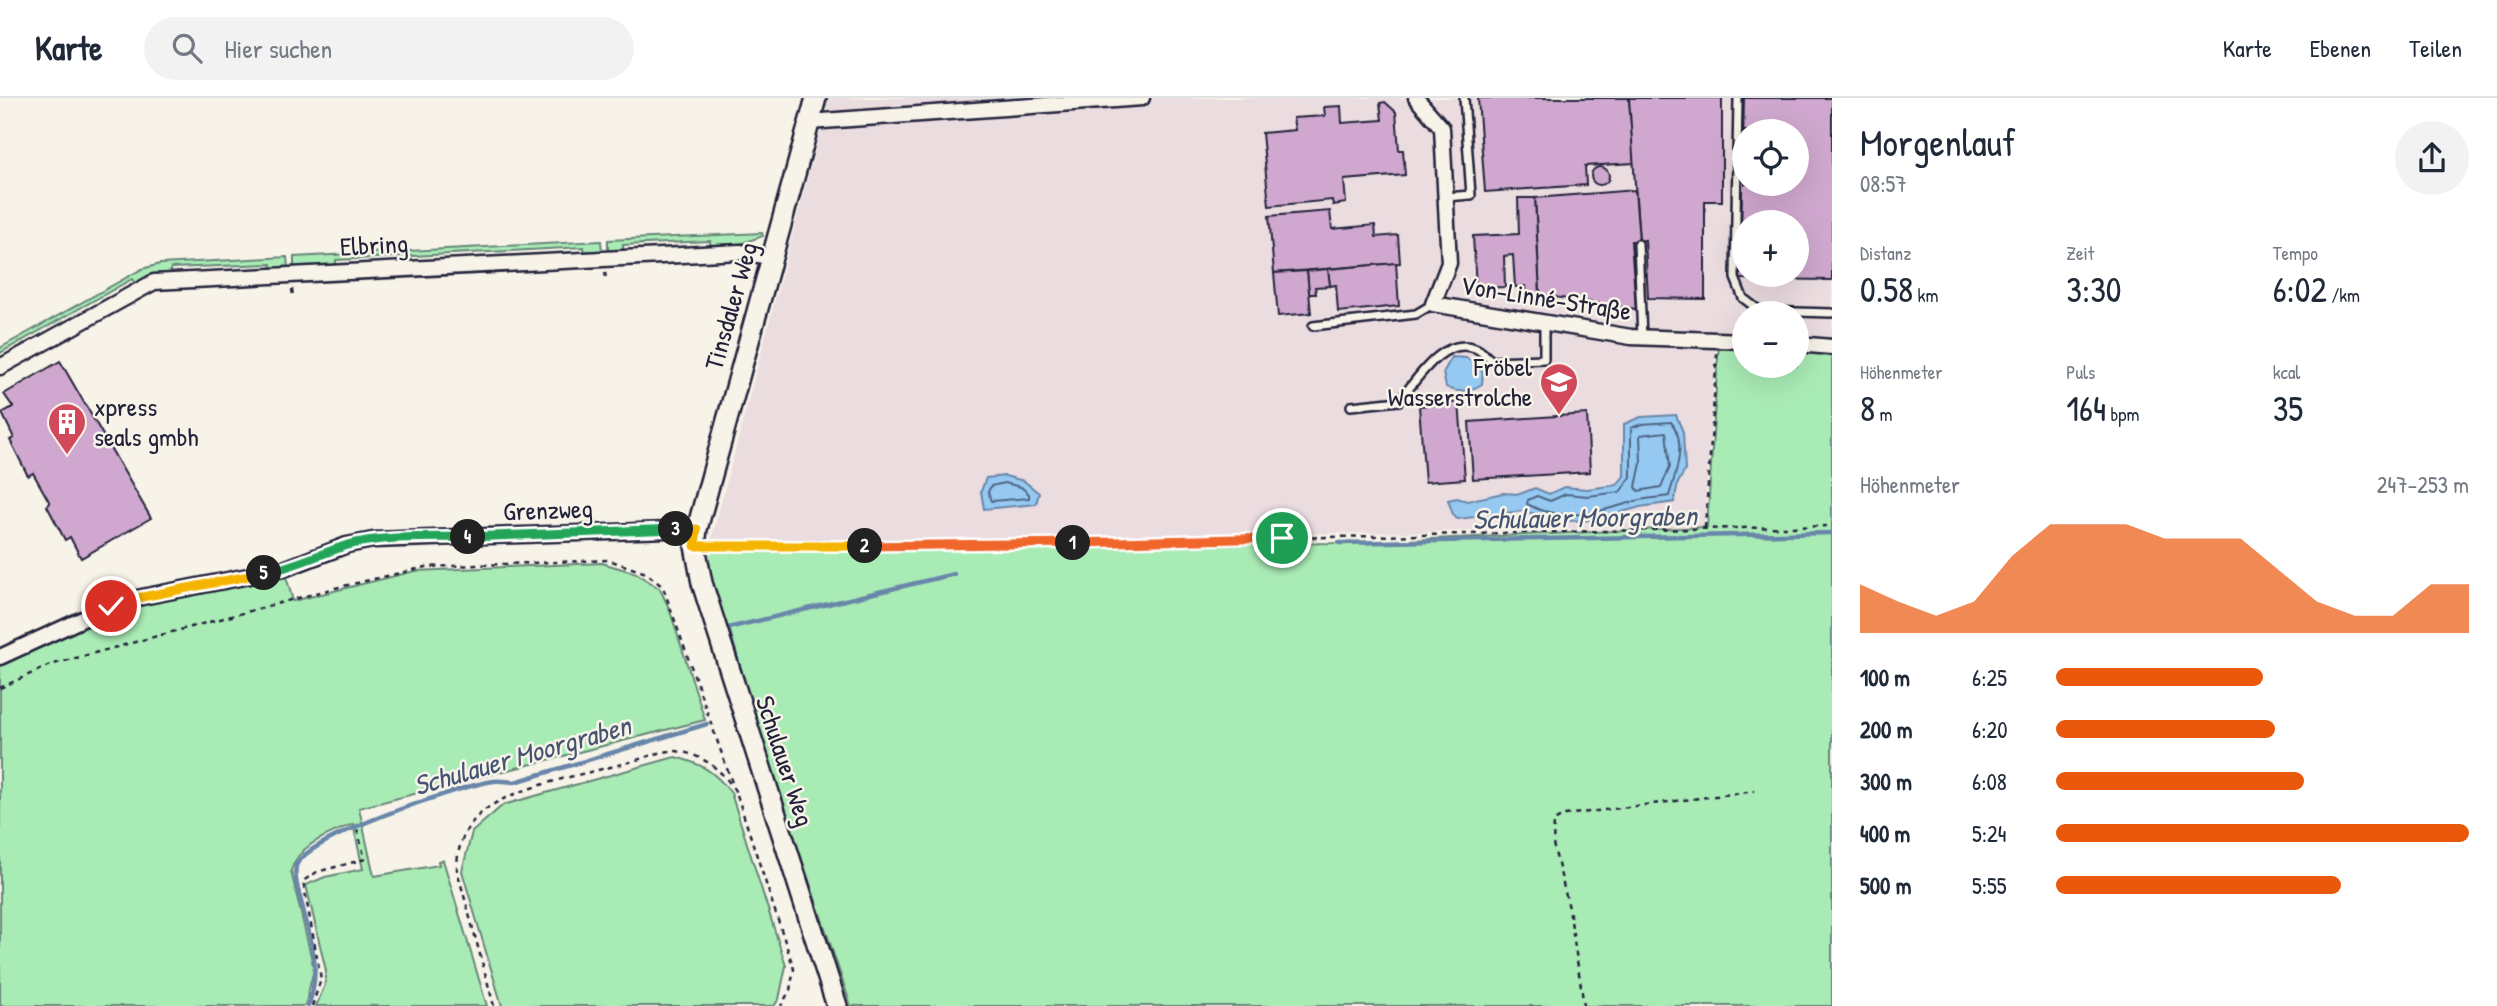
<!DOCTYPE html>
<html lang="de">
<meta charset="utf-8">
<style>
body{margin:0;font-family:"Patrick Hand",sans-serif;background:#f2f2f3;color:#1f2937;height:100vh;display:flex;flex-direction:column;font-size:26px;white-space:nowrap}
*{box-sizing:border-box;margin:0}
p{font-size:23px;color:#747a83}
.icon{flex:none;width:38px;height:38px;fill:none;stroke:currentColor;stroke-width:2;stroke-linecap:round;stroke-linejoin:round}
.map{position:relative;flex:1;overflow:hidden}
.drawer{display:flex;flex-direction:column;background:#fff;width:665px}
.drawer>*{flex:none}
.tools{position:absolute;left:1732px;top:21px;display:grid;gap:14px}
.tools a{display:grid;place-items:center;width:77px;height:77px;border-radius:50%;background:#fff;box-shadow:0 7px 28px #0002;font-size:35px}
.pin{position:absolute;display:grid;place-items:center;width:60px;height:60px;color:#fff;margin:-30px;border:4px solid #fff;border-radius:50%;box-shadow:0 2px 7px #0007}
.km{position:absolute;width:35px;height:35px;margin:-18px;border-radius:50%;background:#222;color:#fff;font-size:19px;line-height:35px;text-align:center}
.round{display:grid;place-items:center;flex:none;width:74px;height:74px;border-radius:37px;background:#f2f2f3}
.head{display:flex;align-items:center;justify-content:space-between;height:119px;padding:0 28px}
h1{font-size:38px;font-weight:600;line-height:52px}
.stats{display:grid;grid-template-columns:repeat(3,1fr);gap:10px;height:119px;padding:7px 28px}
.stats div{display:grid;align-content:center}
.stats b{font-size:35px;font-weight:600}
.stats small{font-size:19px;font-weight:400}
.stats p{font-size:19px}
.chart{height:196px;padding:14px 28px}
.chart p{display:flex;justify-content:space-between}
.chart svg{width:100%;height:126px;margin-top:7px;fill:#ea580c;opacity:.7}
ul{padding:0 28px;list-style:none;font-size:23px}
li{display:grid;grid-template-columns:112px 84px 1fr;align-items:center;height:52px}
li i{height:18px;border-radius:9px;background:#ea580c}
header{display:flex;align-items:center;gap:42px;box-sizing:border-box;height:98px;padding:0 35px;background:#fff;border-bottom:2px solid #e0e1e3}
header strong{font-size:33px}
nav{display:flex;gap:38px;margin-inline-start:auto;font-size:24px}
.search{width:490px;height:63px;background:#f2f2f3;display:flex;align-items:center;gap:18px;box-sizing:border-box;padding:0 24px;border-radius:38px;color:#747a83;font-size:26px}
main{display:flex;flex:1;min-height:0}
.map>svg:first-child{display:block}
</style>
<header>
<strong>Karte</strong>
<div class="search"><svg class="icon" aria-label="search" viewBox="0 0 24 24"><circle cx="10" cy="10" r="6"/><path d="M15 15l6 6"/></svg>Hier suchen</div>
<nav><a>Karte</a><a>Ebenen</a><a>Teilen</a></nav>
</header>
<main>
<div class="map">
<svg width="1832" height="908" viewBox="0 0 1832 908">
<rect width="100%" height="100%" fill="#f7f3e8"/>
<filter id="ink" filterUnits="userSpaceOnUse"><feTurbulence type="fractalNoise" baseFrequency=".0143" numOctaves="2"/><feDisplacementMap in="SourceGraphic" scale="14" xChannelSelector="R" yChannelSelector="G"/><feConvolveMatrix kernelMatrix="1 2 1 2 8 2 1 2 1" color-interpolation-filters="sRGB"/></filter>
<g filter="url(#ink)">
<!-- built -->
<path fill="#ebdce0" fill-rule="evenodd" d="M 829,0 L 1832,0 L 1832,250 L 1797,248 L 1797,215 L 1745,215 L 1745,245 L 1716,243 L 1704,429 L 710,446 ZM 1745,33 L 1797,33 L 1797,86 L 1745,86 ZM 1745,124 L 1797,124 L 1797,177 L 1745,177 Z"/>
<!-- green -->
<g fill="#a9ebb5" stroke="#668678" stroke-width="2">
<polygon points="762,135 763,138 737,147 711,149 710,143 623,147 623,153 608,153 608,142"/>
<polygon points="601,143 602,154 585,155 584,149 336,162 336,168 294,170 294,159"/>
<polygon points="287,159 288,170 272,171 271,166 171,170 171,176 157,178 135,186 132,181 0,255 0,250 142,171 160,166"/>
<polygon points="1719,243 1745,245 1745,268 1797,268 1797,247 1832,249 1832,908 851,908 726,534 706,464 706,453 1339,445 1707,429"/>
<path d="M 602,465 L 636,475 L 660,491 L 669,510 L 705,622 L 359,710 L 374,778 L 439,767 L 438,763 L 443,762 L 487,908 L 316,908 L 325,887 L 326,873 L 306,787 L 325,779 L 363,771 L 353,726 C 330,736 298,746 291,773 L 314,871 L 305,908 L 0,908 L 0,559 L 111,508 L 284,471 L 293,503 L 415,473 Z"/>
<path d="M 675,659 C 701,665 715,674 731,695 L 786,868 L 779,901 L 774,908 L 502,908 L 462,773 L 472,734 L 503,707 Z"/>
</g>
<!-- water -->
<g fill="#95c9f2" stroke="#6786a9" stroke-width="2">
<path d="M 1452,259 L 1467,260 L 1483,274 L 1482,286 C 1471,293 1458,296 1446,289 L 1443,275 Z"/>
<polygon points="1676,317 1683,334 1685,372 1678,385 1674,404 1640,409 1594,422 1564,423 1523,413 1458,421 1454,419 1448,402 1457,400 1467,403 1503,395 1520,396 1535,390 1549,396 1564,389 1587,391 1617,387 1624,378 1624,326 1641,319"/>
<polygon points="1005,378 1024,383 1039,395 1036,406 984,411 981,393 986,380"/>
</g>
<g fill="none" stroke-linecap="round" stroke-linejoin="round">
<!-- shore -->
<g stroke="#506584" stroke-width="2">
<path d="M 1671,324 C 1688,345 1675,377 1669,398 C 1658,400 1646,400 1636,403 C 1599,414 1564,426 1527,406 L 1528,402 L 1537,398 L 1550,403 L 1566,396 L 1588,398 L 1620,394 L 1631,379 L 1631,330 L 1642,326 Z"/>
<polygon points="1666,334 1670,369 1661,389 1638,393 1636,389 1641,365 1640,337"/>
<polygon points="1005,385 1021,389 1029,396 1029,400 991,403 988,394 991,388"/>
</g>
<!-- stream -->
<g stroke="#6786a9" stroke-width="4.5">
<polyline points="1339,445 1832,435"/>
<polyline points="745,589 728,530 954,476"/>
<path d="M 308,908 C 323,869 309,838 300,799 C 297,789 294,778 296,768 C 304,740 462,687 494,683 C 501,682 508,684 515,684 L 707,626"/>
</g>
</g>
<!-- building -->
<g fill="#d0a8cf" stroke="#22223b" stroke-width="2" fill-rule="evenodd">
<polygon points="1478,0 1629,0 1634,65 1585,68 1586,87 1485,94"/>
<polygon points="1629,0 1722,0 1722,103 1705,103 1705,201 1648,200 1645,142 1639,143"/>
<path d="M 1744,0 L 1832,0 L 1832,182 L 1740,181 ZM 1745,33 L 1797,33 L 1797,86 L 1745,86 ZM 1745,124 L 1797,124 L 1797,177 L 1745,177 Z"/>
<polygon points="1385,4 1396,14 1399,52 1403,52 1405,77 1344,82 1346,105 1333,107 1332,102 1269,108 1262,35 1295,32 1293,20 1325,18 1324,9 1341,8 1342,25 1382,22 1380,5"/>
<circle cx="1600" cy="78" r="9"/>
<polygon points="1635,92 1639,143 1631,143 1636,211 1540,197 1535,100"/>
<polygon points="1518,100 1535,100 1540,197 1526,198 1525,188 1515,189 1513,157 1504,158 1505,189 1476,190 1473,138 1519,136"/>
<polygon points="1330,113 1332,131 1375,127 1376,139 1398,137 1400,165 1274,175 1269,118"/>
<polygon points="1396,165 1399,208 1338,214 1336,187 1330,188 1328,171"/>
<polygon points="1328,171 1330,188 1315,189 1316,196 1309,196 1307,173"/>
<polygon points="1307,173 1311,215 1278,218 1274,175"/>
<polygon points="60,263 151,420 81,460 70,439 65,442 47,408 50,405 33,375 28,378 10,342 14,340 2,315 13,309 4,296"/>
<polygon points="1459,304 1465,381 1425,384 1419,308"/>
<polygon points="1587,316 1590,374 1473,381 1469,324"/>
</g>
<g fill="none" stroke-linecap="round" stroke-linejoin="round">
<defs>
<g id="lane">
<polyline points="1738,0 1735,180 1743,200 1760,213 1832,215"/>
<polyline points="1446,99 1471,97 1464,0"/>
<polyline points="1638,146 1642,239"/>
<polyline points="1313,228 1416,216 1433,206"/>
<path d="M 1351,308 L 1399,303 C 1417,282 1442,238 1475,250 C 1481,252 1487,259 1492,263 L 1544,261 L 1544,225"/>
</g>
<g id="street">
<polyline points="1416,0 1442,30 1449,165 1433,206 1631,239 1745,243"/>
<polyline points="809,24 1142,0"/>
<polyline points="1797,246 1832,249"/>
<polyline points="0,269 154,184 740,154 771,159"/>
<polyline points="0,559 111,508 137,500 284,471 347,447 373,442 697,431"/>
</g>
<polyline id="secondary" points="816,0 697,431 695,448 702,485 837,908"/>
</defs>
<!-- lane casing -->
<use href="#lane" stroke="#22223b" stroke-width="12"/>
<!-- street casing -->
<use href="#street" stroke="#22223b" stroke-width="19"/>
<!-- secondary casing -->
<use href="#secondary" stroke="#22223b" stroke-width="24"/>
<!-- path -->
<g stroke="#22223b" stroke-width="2.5" stroke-dasharray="5 5" stroke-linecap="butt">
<polyline points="605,174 606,181"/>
<polyline points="292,191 293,198"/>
<polyline points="1705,430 1717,255"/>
<polyline points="712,449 919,448 1832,428"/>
<polyline points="0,590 50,567 335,490 426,469 609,462 646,475 663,489 736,696"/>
<polyline points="737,697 794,871 790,892 781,908"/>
<polyline points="312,908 321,881 303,783 317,774 365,761 357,731"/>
<path d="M 494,908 L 457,772 C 457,750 463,731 481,715 C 511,689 586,676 626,665 C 640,662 659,653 673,653 C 699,654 721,671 734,691"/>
<polyline points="1584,908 1569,810 1553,746 1554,723 1565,717 1755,693"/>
</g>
<!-- lane -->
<use href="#lane" stroke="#f7f3e8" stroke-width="7"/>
<!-- street -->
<use href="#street" stroke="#f7f3e8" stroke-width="14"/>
<!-- secondary -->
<use href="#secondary" stroke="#f7f3e8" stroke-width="19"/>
</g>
</g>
<g fill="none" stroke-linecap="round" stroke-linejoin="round" filter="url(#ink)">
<defs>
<polyline id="split-1" points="1073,445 1282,440"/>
<polyline id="split-2" points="865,448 1073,445"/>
<polyline id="split-3" points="676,431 697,431 695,448 865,448"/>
<polyline id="split-4" points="468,439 676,431"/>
<path id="split-5" d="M 264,475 C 293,469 319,456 348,447 C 385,437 429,440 468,439"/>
<polyline id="split-6" points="111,508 137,500 264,475"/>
</defs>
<!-- split-1 casing -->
<use href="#split-1" stroke="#fff" stroke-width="14"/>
<!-- split-2 casing -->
<use href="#split-2" stroke="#fff" stroke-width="14"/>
<!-- split-3 casing -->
<use href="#split-3" stroke="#fff" stroke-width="14"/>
<!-- split-4 casing -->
<use href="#split-4" stroke="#fff" stroke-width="14"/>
<!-- split-5 casing -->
<use href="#split-5" stroke="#fff" stroke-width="14"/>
<!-- split-6 casing -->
<use href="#split-6" stroke="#fff" stroke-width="14"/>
<!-- split-1 -->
<use href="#split-1" stroke="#f0652b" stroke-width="9"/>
<!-- split-2 -->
<use href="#split-2" stroke="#f0652b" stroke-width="9"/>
<!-- split-3 -->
<use href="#split-3" stroke="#f5b400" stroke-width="9"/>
<!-- split-4 -->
<use href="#split-4" stroke="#22a559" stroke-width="9"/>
<!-- split-5 -->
<use href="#split-5" stroke="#22a559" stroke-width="9"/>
<!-- split-6 -->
<use href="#split-6" stroke="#f5b400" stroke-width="9"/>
</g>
<!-- icons -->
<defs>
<symbol id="school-pin" viewBox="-11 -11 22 30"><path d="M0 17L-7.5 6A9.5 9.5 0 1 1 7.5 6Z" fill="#d1495b" stroke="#f7f3e8"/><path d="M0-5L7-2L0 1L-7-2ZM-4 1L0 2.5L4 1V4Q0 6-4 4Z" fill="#fff"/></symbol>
<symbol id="building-pin" viewBox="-11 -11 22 30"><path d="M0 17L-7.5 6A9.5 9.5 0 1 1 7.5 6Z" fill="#d1495b" stroke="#f7f3e8"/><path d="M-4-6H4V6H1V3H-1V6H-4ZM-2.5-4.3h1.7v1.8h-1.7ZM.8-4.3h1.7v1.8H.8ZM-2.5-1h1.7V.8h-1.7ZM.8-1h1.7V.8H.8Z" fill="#fff"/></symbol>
</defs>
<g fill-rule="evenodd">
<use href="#school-pin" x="1537" y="262" width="44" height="60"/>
<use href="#building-pin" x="45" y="302" width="44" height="60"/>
</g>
<g text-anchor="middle" stroke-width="5" stroke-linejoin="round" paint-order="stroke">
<!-- street labels -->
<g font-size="26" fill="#22223b" stroke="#f7f3e8">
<text transform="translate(374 147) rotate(-3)" y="9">Elbring</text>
<text transform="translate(1546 200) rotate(9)" y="9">Von-Linné-Straße</text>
<text transform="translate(731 208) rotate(-74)" y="9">Tinsdaler Weg</text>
<text transform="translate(548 412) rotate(-2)" y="9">Grenzweg</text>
<text transform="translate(785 663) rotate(72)" y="9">Schulauer Weg</text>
</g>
<!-- poi labels -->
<g font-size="26" fill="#22223b" stroke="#f7f3e8" text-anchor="end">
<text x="1532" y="278">Fröbel<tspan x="1532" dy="30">Wasserstrolche</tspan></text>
<text x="94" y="318" text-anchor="start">xpress<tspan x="94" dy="30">seals gmbh</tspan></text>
</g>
<!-- water labels -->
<g font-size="28" font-style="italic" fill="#445472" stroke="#f7f3e8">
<text transform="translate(1585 419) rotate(-1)" y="10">Schulauer Moorgraben</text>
<text transform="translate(522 657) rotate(-16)" y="10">Schulauer Moorgraben</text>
</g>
</g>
</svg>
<div class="tools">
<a><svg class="icon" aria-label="locate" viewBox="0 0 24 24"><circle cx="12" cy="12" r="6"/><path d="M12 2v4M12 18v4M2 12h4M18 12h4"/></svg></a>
<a>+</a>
<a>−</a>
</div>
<div class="pin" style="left:1282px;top:440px;background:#1e9e55"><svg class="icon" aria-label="arrive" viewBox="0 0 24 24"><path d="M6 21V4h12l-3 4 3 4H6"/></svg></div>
<div class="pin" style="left:111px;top:508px;background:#d93025"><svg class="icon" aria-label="check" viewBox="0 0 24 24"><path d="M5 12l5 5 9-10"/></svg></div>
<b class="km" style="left:1073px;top:445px">1</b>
<b class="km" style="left:865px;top:448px">2</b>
<b class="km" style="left:676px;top:431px">3</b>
<b class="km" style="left:468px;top:439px">4</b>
<b class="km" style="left:264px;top:475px">5</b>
</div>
<section class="drawer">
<div class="head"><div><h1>Morgenlauf</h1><p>08:57</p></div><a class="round"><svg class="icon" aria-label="share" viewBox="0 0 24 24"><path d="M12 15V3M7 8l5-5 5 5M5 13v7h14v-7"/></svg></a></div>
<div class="stats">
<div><p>Distanz</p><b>0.58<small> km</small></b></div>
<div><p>Zeit</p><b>3:30</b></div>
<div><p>Tempo</p><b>6:02<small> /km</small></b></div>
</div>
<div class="stats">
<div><p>Höhenmeter</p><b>8<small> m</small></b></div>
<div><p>Puls</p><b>164<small> bpm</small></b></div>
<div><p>kcal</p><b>35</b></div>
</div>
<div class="chart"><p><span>Höhenmeter</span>247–253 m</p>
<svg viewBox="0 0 160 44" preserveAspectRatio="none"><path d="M0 44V27L10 33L20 38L30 33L40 17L50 6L60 6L70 6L80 11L90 11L100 11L110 22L120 33L130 38L140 38L150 27L160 27V44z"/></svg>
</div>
<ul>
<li><b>100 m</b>6:25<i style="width:50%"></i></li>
<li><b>200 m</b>6:20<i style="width:53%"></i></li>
<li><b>300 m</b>6:08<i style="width:60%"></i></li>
<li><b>400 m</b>5:24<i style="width:100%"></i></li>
<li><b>500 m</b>5:55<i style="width:69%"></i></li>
</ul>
</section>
</main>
